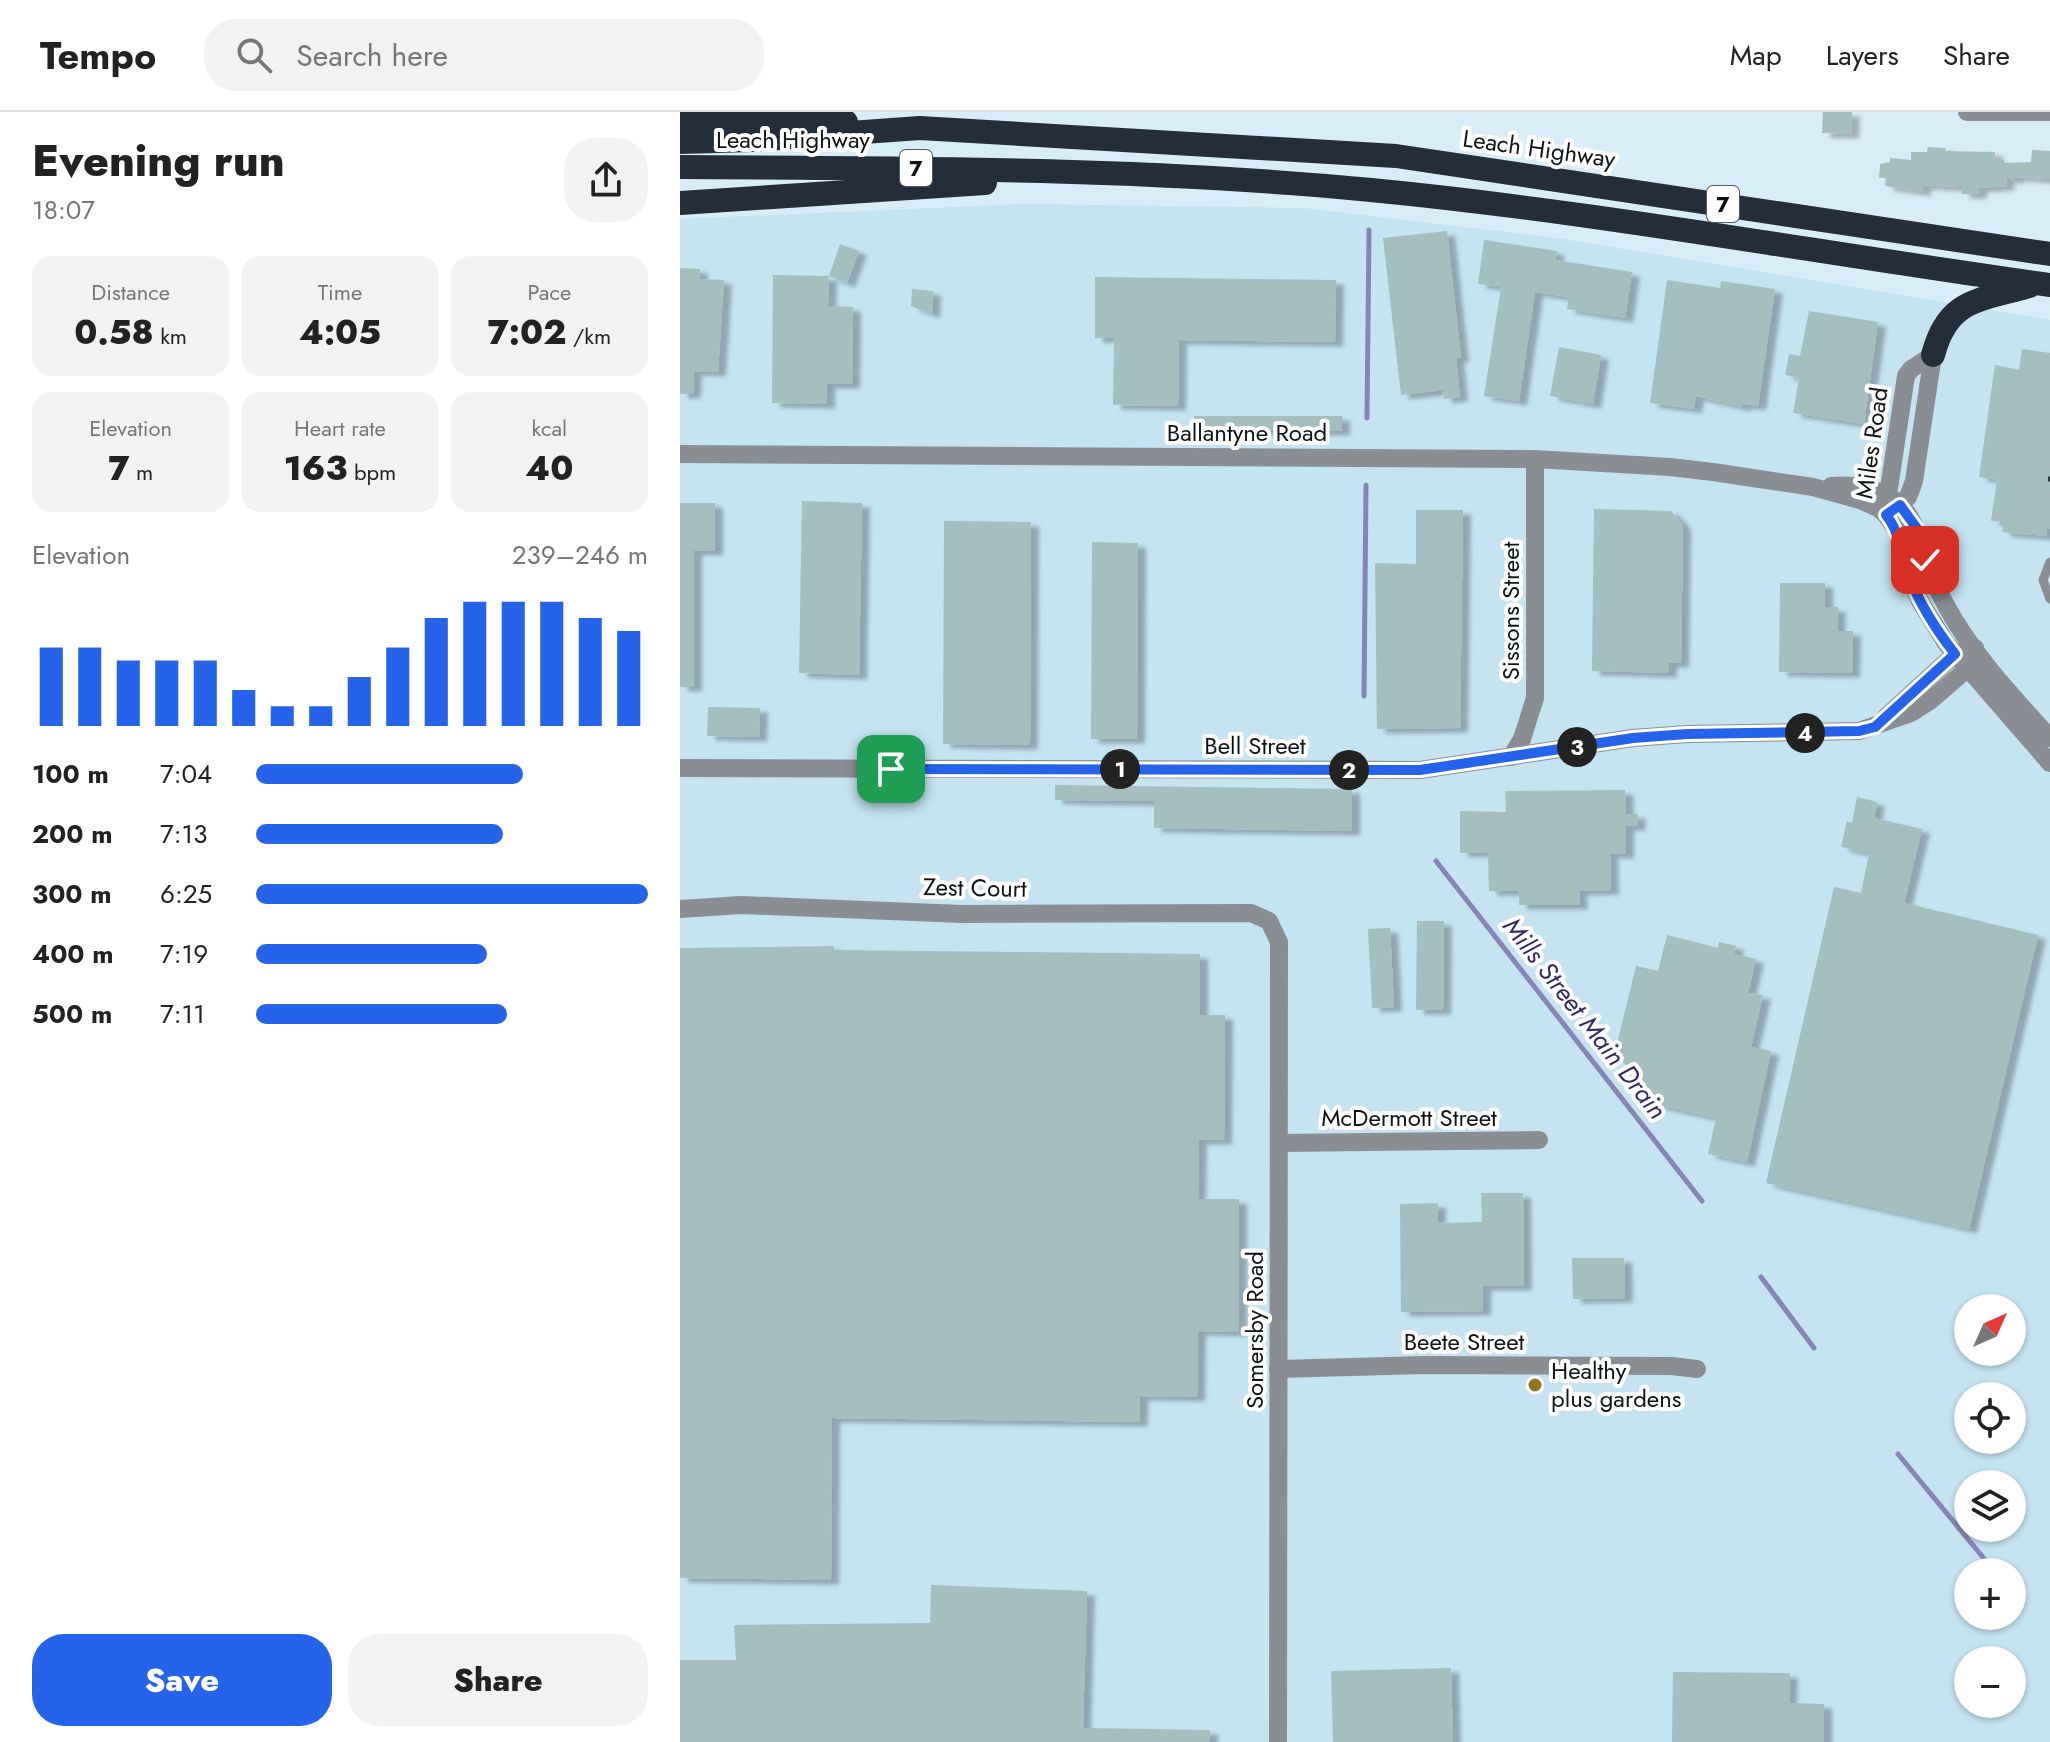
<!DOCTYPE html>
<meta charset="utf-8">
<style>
body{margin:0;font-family:Jost,sans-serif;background:#f2f2f2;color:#222;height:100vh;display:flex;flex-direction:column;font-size:30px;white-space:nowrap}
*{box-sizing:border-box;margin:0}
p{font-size:26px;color:#767676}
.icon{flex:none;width:44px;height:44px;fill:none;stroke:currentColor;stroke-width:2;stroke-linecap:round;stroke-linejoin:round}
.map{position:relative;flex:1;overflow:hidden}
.side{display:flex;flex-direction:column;background:#fff;width:680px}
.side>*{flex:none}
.needle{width:52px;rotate:45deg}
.buttons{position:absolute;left:1274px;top:1182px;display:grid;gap:16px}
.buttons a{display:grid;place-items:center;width:72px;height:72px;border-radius:50%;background:#fff;box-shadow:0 2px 6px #0004;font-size:40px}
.pin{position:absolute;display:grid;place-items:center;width:68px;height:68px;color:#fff;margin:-34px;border-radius:16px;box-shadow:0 4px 12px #0006}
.km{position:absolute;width:40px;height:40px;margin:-20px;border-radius:50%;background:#222;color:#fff;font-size:22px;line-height:40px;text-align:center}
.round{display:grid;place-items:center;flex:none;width:84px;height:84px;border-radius:32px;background:#f2f2f2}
.summary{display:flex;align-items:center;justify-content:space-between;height:136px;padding:0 32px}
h1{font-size:44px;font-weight:800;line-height:60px}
.figures{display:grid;grid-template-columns:repeat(3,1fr);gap:12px;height:136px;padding:8px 32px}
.figures div{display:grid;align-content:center;border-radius:20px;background:#f2f2f2;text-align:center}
.figures b{font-size:34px;font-weight:800}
.figures small{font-size:22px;font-weight:400}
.figures p{font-size:22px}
.chart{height:224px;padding:16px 32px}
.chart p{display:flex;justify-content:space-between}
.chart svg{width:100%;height:144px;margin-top:8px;stroke:#2563eb;stroke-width:6}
.cta{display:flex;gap:16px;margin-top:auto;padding:16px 32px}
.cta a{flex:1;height:92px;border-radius:32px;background:#2563eb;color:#fff;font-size:32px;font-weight:800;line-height:92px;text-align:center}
.cta a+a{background:#f2f2f2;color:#222}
ul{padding:0 32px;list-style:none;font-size:26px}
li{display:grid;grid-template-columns:128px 96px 1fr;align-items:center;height:60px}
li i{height:20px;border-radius:10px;background:#2563eb}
header{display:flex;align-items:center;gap:48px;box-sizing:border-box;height:112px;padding:0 40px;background:#fff;border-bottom:2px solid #e0e0e0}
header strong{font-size:38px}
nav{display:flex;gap:44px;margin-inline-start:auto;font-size:28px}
.search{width:560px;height:72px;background:#f2f2f2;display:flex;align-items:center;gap:20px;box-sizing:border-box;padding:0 28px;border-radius:32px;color:#767676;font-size:30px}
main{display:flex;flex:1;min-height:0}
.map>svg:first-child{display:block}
</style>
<header>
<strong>Tempo</strong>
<div class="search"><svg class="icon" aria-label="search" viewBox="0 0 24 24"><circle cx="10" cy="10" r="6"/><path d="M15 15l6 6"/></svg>Search here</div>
<nav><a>Map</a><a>Layers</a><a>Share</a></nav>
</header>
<main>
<section class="side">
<div class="summary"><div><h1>Evening run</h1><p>18:07</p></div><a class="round"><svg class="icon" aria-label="share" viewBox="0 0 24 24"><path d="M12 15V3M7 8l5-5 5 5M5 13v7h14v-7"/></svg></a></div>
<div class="figures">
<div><p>Distance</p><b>0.58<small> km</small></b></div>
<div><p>Time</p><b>4:05</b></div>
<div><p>Pace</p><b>7:02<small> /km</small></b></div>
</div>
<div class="figures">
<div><p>Elevation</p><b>7<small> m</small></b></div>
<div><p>Heart rate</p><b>163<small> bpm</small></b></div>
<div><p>kcal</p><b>40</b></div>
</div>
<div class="chart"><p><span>Elevation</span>239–246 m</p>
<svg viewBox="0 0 160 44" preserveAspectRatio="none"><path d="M5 44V20M15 44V20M25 44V24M35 44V24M45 44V24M55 44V33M65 44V38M75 44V38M85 44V29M95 44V20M105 44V11M115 44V6M125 44V6M135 44V6M145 44V11M155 44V15"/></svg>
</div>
<ul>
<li><b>100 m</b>7:04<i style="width:68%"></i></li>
<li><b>200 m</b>7:13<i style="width:63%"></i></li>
<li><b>300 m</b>6:25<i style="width:100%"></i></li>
<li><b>400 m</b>7:19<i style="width:59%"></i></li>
<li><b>500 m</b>7:11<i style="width:64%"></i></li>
</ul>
<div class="cta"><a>Save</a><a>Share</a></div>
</section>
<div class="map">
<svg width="1370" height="1630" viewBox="0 0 1370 1630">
<defs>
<filter id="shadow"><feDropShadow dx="8" dy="4.5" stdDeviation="2" flood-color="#0004"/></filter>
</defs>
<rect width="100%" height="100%" fill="#d7edf7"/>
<!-- built -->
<path fill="#c5e3f1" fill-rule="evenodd" d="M 342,92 L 623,96 L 883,127 L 1370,208 L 1370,1630 L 0,1630 L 0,107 ZM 1288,1196 L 1332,1196 L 1332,1240 L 1288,1240 ZM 1288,1284 L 1332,1284 L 1332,1328 L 1288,1328 ZM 1288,1372 L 1332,1372 L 1332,1416 L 1288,1416 ZM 1288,1460 L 1332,1460 L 1332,1504 L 1288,1504 ZM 1288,1548 L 1332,1548 L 1332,1592 L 1288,1592 Z"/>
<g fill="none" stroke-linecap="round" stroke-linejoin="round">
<!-- stream -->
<g stroke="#8586b4" stroke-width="5">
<polyline points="687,306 689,118"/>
<polyline points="684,584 686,373"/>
<polyline points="756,749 1022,1089"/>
<polyline points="1081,1165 1134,1236"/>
<polyline points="1218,1342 1315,1460"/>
<polyline points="1332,1480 1333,1481"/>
</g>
</g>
<!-- building -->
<g fill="#a5bebf" filter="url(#shadow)">
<polygon points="1143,0 1172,0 1171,22 1142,21"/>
<polygon points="1248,35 1265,36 1265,39 1315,40 1315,48 1324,48 1324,51 1351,50 1352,38 1370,39 1370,67 1335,65 1335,68 1327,65 1327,74 1299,76 1299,82 1282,82 1282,75 1243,73 1243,80 1205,74 1206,66 1199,66 1200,52 1210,50 1210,46 1231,48 1231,40 1247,40"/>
<polygon points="767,119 781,246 776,246 780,285 764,287 763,278 721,283 703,126"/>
<polygon points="804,128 877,139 875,148 952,160 945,206 887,197 889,185 855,180 839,289 804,284 821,175 798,172"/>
<polygon points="160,132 179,139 167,171 149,164"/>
<polygon points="0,156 20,157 20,167 44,168 38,260 14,259 13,282 0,282"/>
<polygon points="93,163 149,164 148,194 173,195 172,272 147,272 147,292 92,291"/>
<polygon points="415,165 656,168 655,230 499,228 498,294 433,293 434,226 415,226"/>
<polygon points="987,168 1040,176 1041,169 1095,177 1078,294 1063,292 1063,295 1016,284 1014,297 970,291"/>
<polygon points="232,177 253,179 252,202 231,194"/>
<polygon points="1129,199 1198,210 1184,312 1113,301 1119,266 1105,263 1109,242 1120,244"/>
<polygon points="879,235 921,243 913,292 870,284"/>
<polygon points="1342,237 1370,241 1370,417 1367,416 1366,424 1322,420 1324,410 1311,409 1317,368 1299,365 1315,253 1339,258"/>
<rect x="514" y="304" width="148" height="15"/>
<polygon points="122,389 182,391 179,563 119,561"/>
<polygon points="0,391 35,391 35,439 14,439 14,575 0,575"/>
<polygon points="914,397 991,399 1003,413 1001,551 989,551 989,561 912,559"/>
<polygon points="736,398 783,398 780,616 697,617 695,451 736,452"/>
<polygon points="264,409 351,410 350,633 263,632"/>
<polygon points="412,430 458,431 457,627 411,627"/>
<polygon points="1100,471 1145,471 1145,495 1158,495 1157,519 1173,519 1172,561 1099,560"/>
<polygon points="28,595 80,596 79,625 27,624"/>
<polygon points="375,673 672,677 672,719 474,716 474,689 375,688"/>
<polygon points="945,678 946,702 958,702 957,714 946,714 946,742 930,742 931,778 899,779 900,793 839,793 839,779 809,779 808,740 780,741 780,699 826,700 825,679"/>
<polygon points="1177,685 1197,690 1194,706 1242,717 1224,791 1358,823 1289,1117 1086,1071 1154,775 1181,781 1189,741 1161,735 1167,709 1172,711"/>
<polygon points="737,809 764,809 763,898 736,898"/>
<polygon points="710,816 714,895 692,896 688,817"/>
<polygon points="987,823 1038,836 1039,830 1056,834 1054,842 1076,847 1068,881 1083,883 1071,935 1091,939 1067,1050 1028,1042 1036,1006 978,993 935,940 956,854 978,859"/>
<polygon points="154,834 154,838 520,842 520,903 545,903 544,1028 519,1028 518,1087 559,1087 559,1220 518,1219 517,1285 460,1284 460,1310 152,1306 151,1468 0,1466 0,836"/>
<polygon points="801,1081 843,1081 844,1174 803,1174 803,1199 721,1200 720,1092 758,1091 758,1111 802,1110"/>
<polygon points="892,1146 944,1146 945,1186 893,1187"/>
<polygon points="251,1473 407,1479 403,1616 530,1618 530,1630 0,1630 0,1548 56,1548 54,1513 250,1511"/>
<polygon points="771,1556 773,1630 653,1630 651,1559"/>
<polygon points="993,1560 1110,1561 1109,1591 1144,1592 1144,1630 992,1630"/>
</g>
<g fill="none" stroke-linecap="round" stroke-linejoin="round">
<!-- service -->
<polyline stroke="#898e95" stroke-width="9" points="1370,450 1363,468 1370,487"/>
<!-- minor -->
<g stroke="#898e95" stroke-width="18">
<polyline points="1287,0 1370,0"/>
<polyline points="0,342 855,347 990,355 1033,360 1133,375 1180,388 1198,396 1206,403 1217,419 1229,465 1241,491 1266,531 1370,651"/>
<path d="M 1151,374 C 1175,372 1202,376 1220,393 C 1237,409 1237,426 1245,447 C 1251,464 1259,481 1268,497 C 1294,544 1334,586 1370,626"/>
<polyline points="1206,396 1226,264 1231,257 1253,243"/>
<polyline points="1212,399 1228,385 1234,369 1253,243"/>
<polyline points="1206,605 1275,542 1284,540"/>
<polyline points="831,645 842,627 855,586 855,347"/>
<polyline points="0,656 740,658 953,626 1007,622 1179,619 1231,601 1250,589 1287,557 1295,536"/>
<polyline points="0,797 61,793 282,802 571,801 589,809 599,830 598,1630"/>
<polyline points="599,1031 859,1028"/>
<polyline points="598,1257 745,1253 992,1254 1017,1257"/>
</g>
<!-- motorway -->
<g stroke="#242d3a" stroke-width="24">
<polyline points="0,8 130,7 166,10"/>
<polyline points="0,30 72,28 240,16 716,44 1370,142"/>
<path d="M 0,55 C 231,56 462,56 691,78 C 919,100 1144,142 1370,173"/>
<polyline points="0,91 305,71"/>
<path d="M 1253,243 C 1268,186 1299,189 1349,174"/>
</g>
<!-- rail -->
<polyline stroke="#2e373c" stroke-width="5" stroke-dasharray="12 6" stroke-linecap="butt" points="1368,367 1370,367"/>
</g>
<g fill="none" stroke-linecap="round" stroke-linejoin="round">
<defs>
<path id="route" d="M 211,657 L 740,658 L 953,626 L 1007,622 L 1179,619 L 1195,615 L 1275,542 C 1257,519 1241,494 1230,467 C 1221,445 1221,421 1206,403 L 1220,393 L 1238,418 L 1245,448"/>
</defs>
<!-- route casing -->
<use href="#route" stroke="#fff" stroke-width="16"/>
<!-- route -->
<use href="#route" stroke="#2563eb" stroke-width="10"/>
</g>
<!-- markers -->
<circle fill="#90761c" stroke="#fff" stroke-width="3" cx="855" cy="1273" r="8"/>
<g text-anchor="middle" stroke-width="8" stroke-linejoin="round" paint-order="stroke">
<!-- shield labels -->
<g fill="#fff" stroke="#565a5d" stroke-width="2">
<rect x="220" y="38" width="32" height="36" rx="6"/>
<rect x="1027" y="74" width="32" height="36" rx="6"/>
</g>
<g font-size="22" font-weight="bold" fill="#0d1418">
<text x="236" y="64">7</text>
<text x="1043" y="100">7</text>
</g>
<!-- street labels -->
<g font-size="24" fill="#0d1418" stroke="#fff">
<text x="113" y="36">Leach Highway</text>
<text transform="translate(859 37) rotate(8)" y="8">Leach Highway</text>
<text x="567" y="329">Ballantyne Road</text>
<text transform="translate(1192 331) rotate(-82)" y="8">Miles Road</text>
<text transform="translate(831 499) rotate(-90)" y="8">Sissons Street</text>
<text x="575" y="642">Bell Street</text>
<text transform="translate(295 776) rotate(1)" y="8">Zest Court</text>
<text x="729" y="1014">McDermott Street</text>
<text transform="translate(575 1218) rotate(-90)" y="8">Somersby Road</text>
<text x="784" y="1238">Beete Street</text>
</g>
<!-- poi labels -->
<g font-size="24" fill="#0d1418" stroke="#fff" text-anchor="start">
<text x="871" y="1267">Healthy<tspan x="871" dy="28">plus gardens</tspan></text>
</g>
<!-- water labels -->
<g font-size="26" font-style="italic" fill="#302b65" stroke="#fff">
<text transform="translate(905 906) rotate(52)" y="9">Mills Street Main Drain</text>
</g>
</g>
</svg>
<div class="buttons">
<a><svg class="needle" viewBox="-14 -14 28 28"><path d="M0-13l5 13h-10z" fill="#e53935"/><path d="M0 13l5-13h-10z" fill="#767676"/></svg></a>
<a><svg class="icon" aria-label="locate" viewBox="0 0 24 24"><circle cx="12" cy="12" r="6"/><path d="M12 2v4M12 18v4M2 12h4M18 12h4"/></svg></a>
<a><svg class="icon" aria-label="layers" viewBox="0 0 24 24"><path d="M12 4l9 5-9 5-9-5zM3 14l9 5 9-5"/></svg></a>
<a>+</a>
<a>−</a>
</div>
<div class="pin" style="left:211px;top:657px;background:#1e9e55"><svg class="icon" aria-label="arrive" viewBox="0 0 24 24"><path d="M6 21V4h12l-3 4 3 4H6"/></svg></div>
<div class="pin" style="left:1245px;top:448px;background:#d93025"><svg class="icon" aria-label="check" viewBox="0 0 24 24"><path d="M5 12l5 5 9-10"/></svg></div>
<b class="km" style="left:440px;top:657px">1</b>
<b class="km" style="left:669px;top:658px">2</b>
<b class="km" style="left:897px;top:635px">3</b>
<b class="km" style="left:1125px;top:621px">4</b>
</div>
</main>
